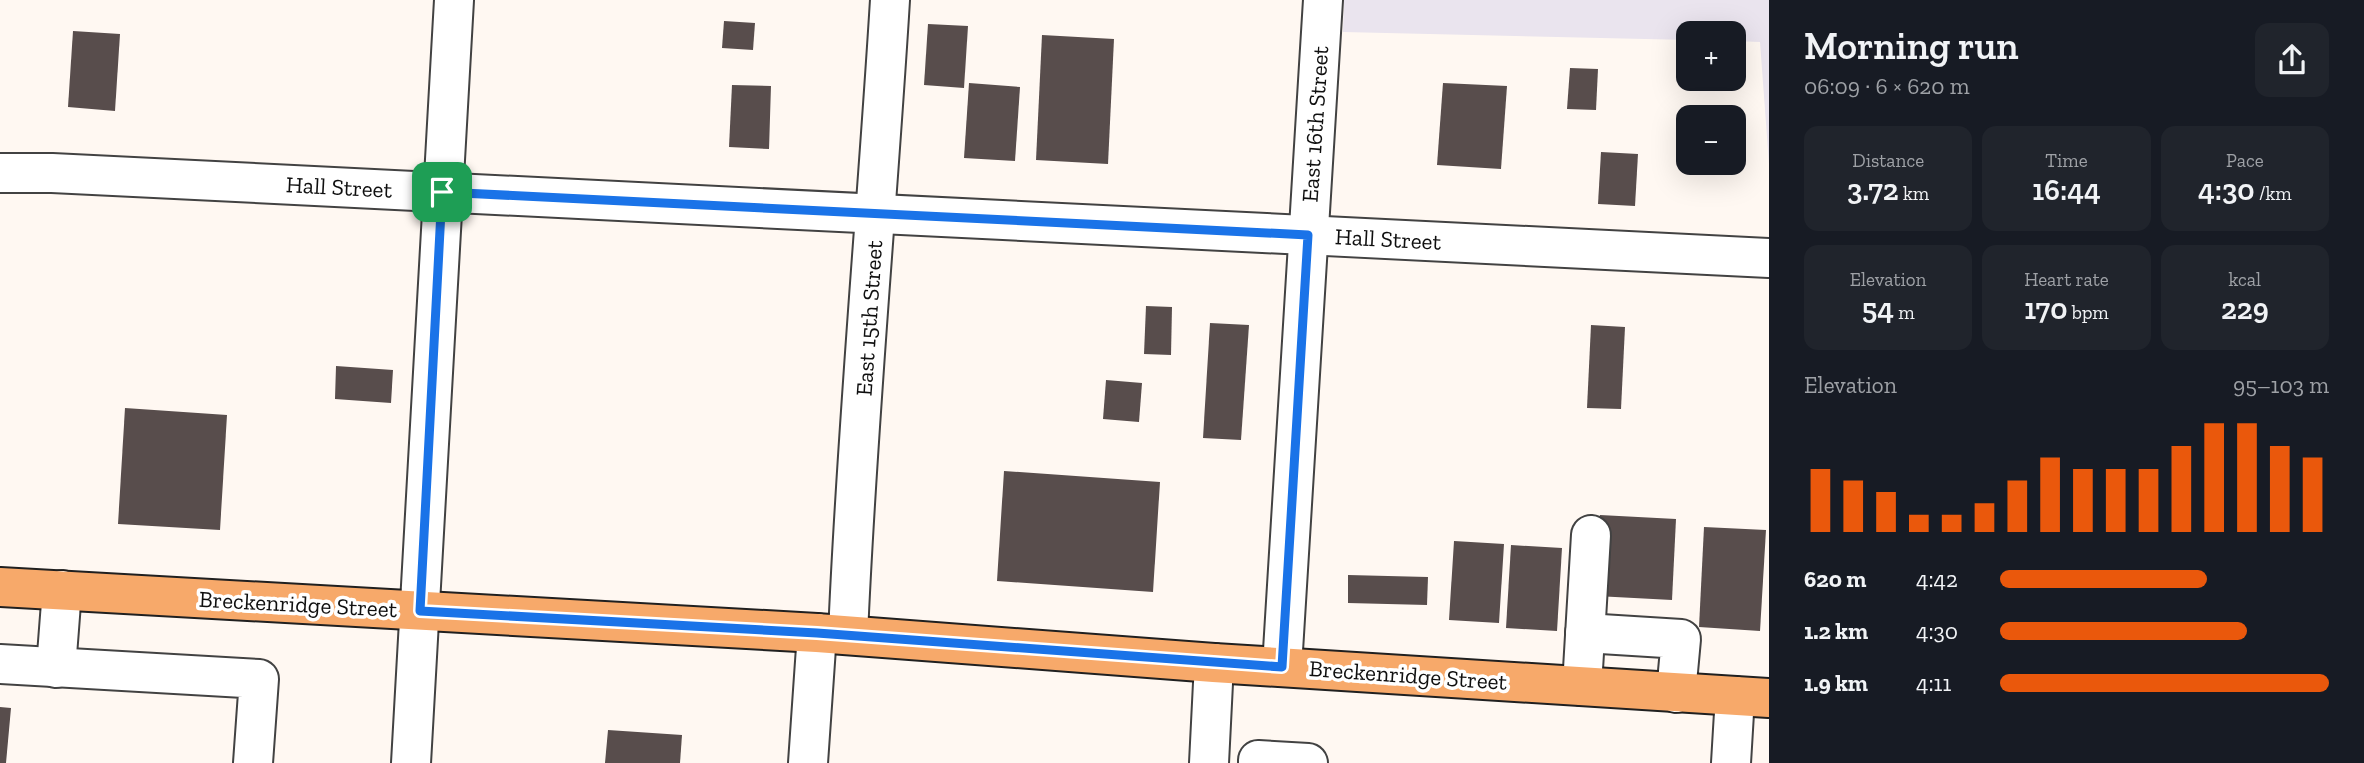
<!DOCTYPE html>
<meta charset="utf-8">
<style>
body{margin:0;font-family:"Zilla Slab",serif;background:#20242c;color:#f1f3f6;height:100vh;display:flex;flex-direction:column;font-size:26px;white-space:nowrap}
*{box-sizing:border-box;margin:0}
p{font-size:23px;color:#9ea1a6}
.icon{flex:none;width:38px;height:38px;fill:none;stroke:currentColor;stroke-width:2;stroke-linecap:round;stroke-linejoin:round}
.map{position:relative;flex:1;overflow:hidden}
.details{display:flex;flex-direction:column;background:#171b24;width:595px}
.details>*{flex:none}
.fabs{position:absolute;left:1676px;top:21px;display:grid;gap:14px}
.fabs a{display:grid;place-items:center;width:70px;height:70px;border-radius:14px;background:#171b24;box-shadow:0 7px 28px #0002;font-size:35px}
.pin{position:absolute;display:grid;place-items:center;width:60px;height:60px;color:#fff;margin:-30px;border-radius:14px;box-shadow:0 4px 10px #0006}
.round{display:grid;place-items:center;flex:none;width:74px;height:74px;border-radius:14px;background:#20242c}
.overview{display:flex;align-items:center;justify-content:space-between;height:119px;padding:0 35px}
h1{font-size:38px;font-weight:600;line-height:52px}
.stats{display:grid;grid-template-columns:repeat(3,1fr);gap:10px;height:119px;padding:7px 35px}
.stats div{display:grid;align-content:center;border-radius:14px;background:#20242c;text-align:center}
.stats b{font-size:30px;font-weight:600}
.stats small{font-size:19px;font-weight:400}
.stats p{font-size:19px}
.chart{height:196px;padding:14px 35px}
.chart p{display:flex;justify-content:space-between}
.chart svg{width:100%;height:126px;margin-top:7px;stroke:#ea580c;stroke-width:6}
ul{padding:0 35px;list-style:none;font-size:23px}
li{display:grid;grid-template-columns:112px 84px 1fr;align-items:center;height:52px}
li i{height:18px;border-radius:9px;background:#ea580c}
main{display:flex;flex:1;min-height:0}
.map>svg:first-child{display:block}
</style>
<main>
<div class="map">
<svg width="1769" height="763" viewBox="0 0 1769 763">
<rect width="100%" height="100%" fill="#fff8f2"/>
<!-- industrial -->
<polygon fill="#eae4ee" points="1344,0 1769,0 1769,164 1760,42 1734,41 1734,33 1689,33 1689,40 1343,32"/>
<!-- building -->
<g fill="#584d4c">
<polygon points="724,21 755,23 753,50 722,48"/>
<polygon points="928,24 968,26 964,88 924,85"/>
<polygon points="73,31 120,34 115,111 68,107"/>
<polygon points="1042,35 1114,39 1108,164 1036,160"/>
<polygon points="1570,68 1598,69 1596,110 1567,109"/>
<polygon points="969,83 1020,87 1015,161 964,158"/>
<polygon points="1443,83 1507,86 1501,169 1437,165"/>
<polygon points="732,85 771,86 769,149 729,147"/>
<polygon points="1601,152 1638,154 1635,206 1598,204"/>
<polygon points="1146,306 1172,307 1171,355 1144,354"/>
<polygon points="1210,323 1249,325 1241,440 1203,438"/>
<polygon points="1591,325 1625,327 1621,409 1587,408"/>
<polygon points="336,366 393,370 391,403 335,399"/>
<polygon points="1106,380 1142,383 1139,422 1103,419"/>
<polygon points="125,408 227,415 220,530 118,524"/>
<polygon points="1004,471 1160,482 1153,592 997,581"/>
<polygon points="1600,515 1676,519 1672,600 1596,596"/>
<polygon points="1704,527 1766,530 1760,631 1699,627"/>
<polygon points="1454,541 1504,544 1499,623 1449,620"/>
<polygon points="1511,545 1562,548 1557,631 1506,628"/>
<polygon points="1348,575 1428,577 1427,605 1348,603"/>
<polygon points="0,707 11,708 6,763 0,763"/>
<polygon points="608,730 682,735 680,763 605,763"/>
</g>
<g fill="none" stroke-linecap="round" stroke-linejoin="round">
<defs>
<g id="minor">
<polyline points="0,173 52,173 1769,258"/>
<polyline points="1585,633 1681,639 1676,693"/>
<path d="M 848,635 C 857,423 877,212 890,0"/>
<polyline points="0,664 259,679 253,763"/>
<polyline points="1282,667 1323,0"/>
<polyline points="56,668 62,590"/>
<polyline points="1582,686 1591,535"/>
<polyline points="411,763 454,0"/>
<polyline points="808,763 817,633"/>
<polyline points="1209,763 1214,663"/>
<polyline points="1258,763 1258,760 1308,763"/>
<polyline points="1731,763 1735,696"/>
</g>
<polyline id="major" points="0,587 817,633 1214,663 1769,698"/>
</defs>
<!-- minor casing -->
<use href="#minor" stroke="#424242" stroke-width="42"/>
<!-- major casing -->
<use href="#major" stroke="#202020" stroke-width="42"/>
<!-- minor -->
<use href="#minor" stroke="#fff" stroke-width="38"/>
<!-- major -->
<use href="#major" stroke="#f7a96a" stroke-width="38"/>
</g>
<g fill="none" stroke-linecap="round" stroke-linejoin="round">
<defs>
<polygon id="route" points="442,192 1308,235 1282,667 817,633 420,611"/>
</defs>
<!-- route casing -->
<use href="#route" stroke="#fff" stroke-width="14"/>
<!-- route -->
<use href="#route" stroke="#1a73e8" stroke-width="9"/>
</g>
<g text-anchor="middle" stroke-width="7" stroke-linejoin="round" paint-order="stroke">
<!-- street labels -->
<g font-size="23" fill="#0f0f0f" stroke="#fff">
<text transform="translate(1315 124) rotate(-86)" y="8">East 16th Street</text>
<text transform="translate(339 187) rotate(3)" y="8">Hall Street</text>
<text transform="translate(1388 239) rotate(3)" y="8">Hall Street</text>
<text transform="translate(869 318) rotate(-86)" y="8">East 15th Street</text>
<text transform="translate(298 604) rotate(3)" y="8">Breckenridge Street</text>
<text transform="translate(1408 675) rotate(4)" y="8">Breckenridge Street</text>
</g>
</g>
</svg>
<div class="fabs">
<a>+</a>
<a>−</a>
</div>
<div class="pin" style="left:442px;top:192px;background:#1e9e55"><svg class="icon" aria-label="arrive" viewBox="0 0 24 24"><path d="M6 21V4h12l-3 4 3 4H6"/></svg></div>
</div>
<section class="details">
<div class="overview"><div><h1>Morning run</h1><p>06:09 · 6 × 620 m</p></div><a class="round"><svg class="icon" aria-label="share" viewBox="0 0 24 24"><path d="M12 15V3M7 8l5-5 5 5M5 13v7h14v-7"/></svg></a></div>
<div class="stats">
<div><p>Distance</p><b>3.72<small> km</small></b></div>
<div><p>Time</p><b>16:44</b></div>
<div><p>Pace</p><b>4:30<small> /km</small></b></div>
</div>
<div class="stats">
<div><p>Elevation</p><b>54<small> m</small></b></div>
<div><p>Heart rate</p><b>170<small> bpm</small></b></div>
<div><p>kcal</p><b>229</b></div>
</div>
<div class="chart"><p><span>Elevation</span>95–103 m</p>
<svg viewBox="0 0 160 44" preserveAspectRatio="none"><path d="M5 44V22M15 44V26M25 44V30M35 44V38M45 44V38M55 44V34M65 44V26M75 44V18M85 44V22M95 44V22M105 44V22M115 44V14M125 44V6M135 44V6M145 44V14M155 44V18"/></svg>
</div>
<ul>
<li><b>620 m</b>4:42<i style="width:63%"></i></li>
<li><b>1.2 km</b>4:30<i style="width:75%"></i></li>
<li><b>1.9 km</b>4:11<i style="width:100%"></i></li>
</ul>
</section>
</main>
